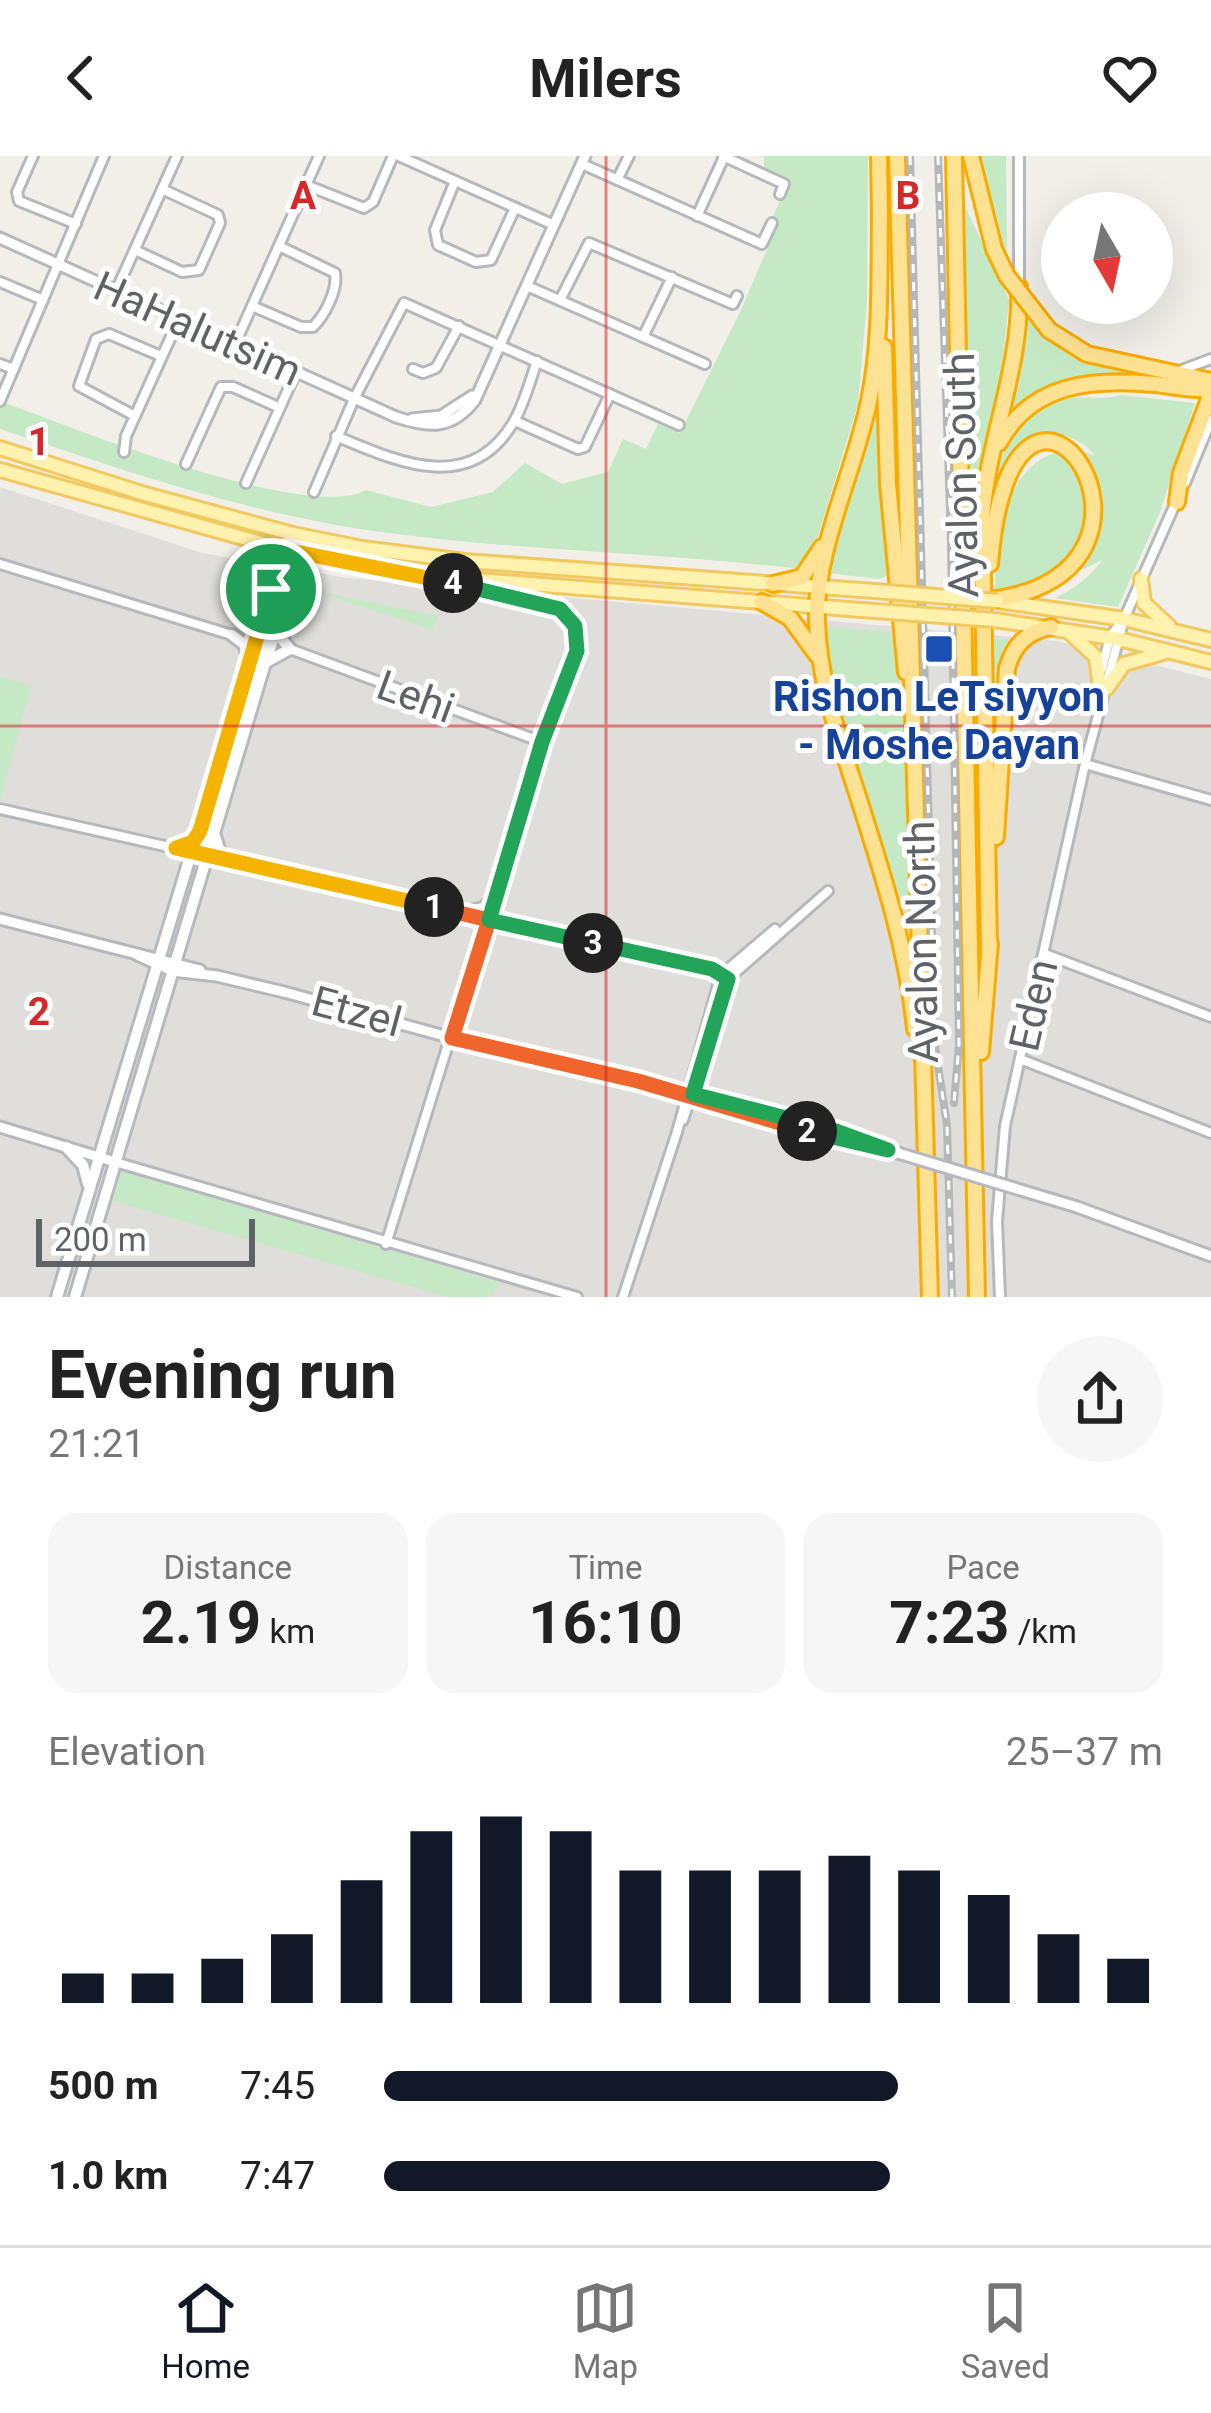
<!DOCTYPE html>
<meta charset="utf-8">
<style>
body{margin:0;font-family:Roboto,sans-serif;background:#f6f6f6;color:#222;height:100vh;display:flex;flex-direction:column;font-size:45px;white-space:nowrap}
*{box-sizing:border-box;margin:0}
p{font-size:39px;color:#767676}
.icon{flex:none;width:66px;height:66px;fill:none;stroke:currentColor;stroke-width:2;stroke-linecap:round;stroke-linejoin:round}
.map{position:relative;height:1141px;overflow:hidden}
.details{display:flex;flex-direction:column;background:#fff;flex:1}
.details>*{flex:none}
.needle{width:78px;rotate:171deg}
.fabs{position:absolute;left:1041px;top:36px;display:grid;gap:24px}
.fabs a{display:grid;place-items:center;width:132px;height:132px;border-radius:50%;background:#fff;box-shadow:0 12px 48px #0002;font-size:60px}
.scale{position:absolute;left:36px;bottom:30px;width:219px;box-sizing:border-box;padding-left:12px;border:6px solid #5f6368;border-top:0;font-size:33px;line-height:42px;white-space:nowrap;color:#5f6368;-webkit-text-stroke:9px #fff;paint-order:stroke}
.pin{position:absolute;display:grid;place-items:center;width:102px;height:102px;color:#fff;margin:-51px;border:6px solid #fff;border-radius:50%;box-shadow:0 3px 12px #0007}
.km{position:absolute;width:60px;height:60px;margin:-30px;border-radius:50%;background:#222;color:#fff;font-size:33px;line-height:60px;text-align:center}
.round{display:grid;place-items:center;flex:none;width:126px;height:126px;border-radius:63px;background:#f6f6f6}
.overview{display:flex;align-items:center;justify-content:space-between;height:204px;padding:0 48px}
h1{font-size:66px;font-weight:700;line-height:90px}
.figures{display:grid;grid-template-columns:repeat(3,1fr);gap:18px;height:204px;padding:12px 48px}
.figures div{display:grid;align-content:center;border-radius:30px;background:#f6f6f6;text-align:center}
.figures b{font-size:60px;font-weight:700}
.figures small{font-size:33px;font-weight:400}
.figures p{font-size:33px}
.chart{height:336px;padding:24px 48px}
.chart p{display:flex;justify-content:space-between}
.chart svg{width:100%;height:216px;margin-top:12px;stroke:#111827;stroke-width:6}
ul{padding:0 48px;list-style:none;font-size:39px}
li{display:grid;grid-template-columns:192px 144px 1fr;align-items:center;height:90px}
li i{height:30px;border-radius:15px;background:#111827}
header{display:flex;justify-content:space-between;align-items:center;height:156px;padding:0 48px;background:#fff;font-size:54px;font-weight:700}
.tab-bar{display:flex;justify-content:space-around;align-items:center;height:168px;border-top:3px solid #e0e0e0;background:#fff;font-size:33px;color:#767676}
.tab-bar a{display:grid;justify-items:center;gap:6px}
.tab-bar .active{color:#111827}
.map>svg:first-child{display:block}
</style>
<header><svg class="icon" aria-label="back" viewBox="0 0 24 24"><path d="M15 5l-7 7 7 7"/></svg>Milers<svg class="icon" aria-label="heart" viewBox="0 0 24 24"><path d="M12 20l-8-8c-3-5 5-10 8-4 3-6 11-1 8 4z"/></svg></header>
<div class="map">
<svg width="1211" height="1141" viewBox="0 0 1211 1141">
<rect width="100%" height="100%" fill="#f1efe8"/>
<!-- industrial -->
<polygon fill="#e0deda" points="0,331 202,397 348,422 1057,485 1211,523 1211,1141 0,1141"/>
<!-- green -->
<g fill="#c5e8c5">
<path d="M 764,0 L 868,0 L 867,146 L 858,248 L 811,403 L 801,413 C 664,397 526,395 389,377 C 255,360 128,316 0,273 L 0,245 C 68,270 308,367 366,334 L 431,351 L 493,336 L 525,307 L 562,328 L 608,316 L 623,283 L 646,293 L 658,268 L 680,277 L 742,152 L 779,65 L 773,61 L 787,27 L 764,14 Z"/>
<polygon points="979,0 1006,0 1007,99 992,63"/>
<polygon points="963,46 1009,144 1002,213 971,363"/>
<path d="M 1023,160 C 1057,192 1090,208 1135,219 C 1074,221 1038,219 1001,273 Z"/>
<polygon points="880,239 887,420 879,423 827,417 875,240"/>
<path d="M 1121,239 L 1195,247 L 1160,356 L 1118,451 L 1055,442 C 1211,369 1026,153 988,379 C 987,327 1005,255 1065,243 C 1084,239 1102,245 1121,239 Z"/>
<path d="M 1070,293 C 1124,299 1154,353 1112,396 C 1094,415 1022,435 995,434 C 996,380 1005,302 1070,293 Z"/>
<polygon points="311,434 438,460 433,474"/>
<polygon points="824,471 889,475 896,496 910,631 915,797 909,797 830,523"/>
<polygon points="992,483 1012,484 1005,494 997,568 990,569"/>
<polygon points="0,521 31,529 1,643 0,643"/>
<polygon points="122,1015 501,1127 490,1141 448,1141 113,1045"/>
</g>
<g fill="none" stroke-linecap="round" stroke-linejoin="round">
<defs>
<g id="minor">
<polyline points="33,0 17,36 19,45 76,68"/>
<polyline points="399,0 554,69"/>
<polyline points="723,0 784,28 780,38"/>
<polyline points="1019,0 1019,129"/>
<polyline points="582,8 762,88 772,67"/>
<polyline points="617,24 629,0"/>
<polyline points="455,25 435,74 438,89 476,106 491,104 515,52"/>
<polyline points="306,29 364,52 373,46 393,0"/>
<polyline points="697,60 724,1"/>
<polyline points="135,94 182,116 199,114 220,67 218,59 162,33"/>
<polyline points="0,126 43,144"/>
<polyline points="527,130 705,208"/>
<polyline points="116,135 177,0"/>
<polyline points="560,144 589,87 733,148 737,140"/>
<path d="M 252,150 L 301,171 L 313,171 C 325,159 338,134 335,117 L 279,90"/>
<polyline points="643,181 672,121"/>
<polyline points="235,188 319,0"/>
<polyline points="0,208 14,213"/>
<polyline points="413,213 423,217 436,212 459,170"/>
<polyline points="1179,215 1211,203"/>
<polyline points="0,245 104,0"/>
<polyline points="135,260 79,230 96,183 109,178 161,200"/>
<polyline points="515,265 578,293 585,291 610,238"/>
<path d="M 336,280 C 396,305 469,340 513,267 C 524,249 530,225 537,205"/>
<polyline points="124,296 126,280 179,163"/>
<polyline points="186,308 221,231 233,231 278,251"/>
<polyline points="246,327 296,216"/>
<polyline points="1185,327 1211,264"/>
<polyline points="314,336 354,243 404,147 679,269"/>
<polyline points="0,408 232,479"/>
<polyline points="290,493 542,586"/>
<polyline points="1102,512 1110,481 1121,466"/>
<polyline points="1085,608 1211,644"/>
<polyline points="0,653 209,700"/>
<polyline points="224,703 712,813 728,823"/>
<polyline points="466,755 483,751 494,741"/>
<polyline points="1045,798 1211,861"/>
<polyline points="721,819 775,773"/>
<polyline points="728,823 828,735"/>
<polyline points="1020,903 1211,977"/>
<polyline points="683,964 728,823"/>
<polyline points="115,1006 577,1141"/>
<path d="M 386,1088 L 542,586 L 578,487 C 575,440 494,436 456,427"/>
<polyline points="623,1141 677,976 721,819"/>
<polyline points="1000,1141 997,1065 1005,970 1085,608 1124,463 1176,346"/>
</g>
<g id="tertiary">
<path d="M 0,82 L 396,261 C 429,272 452,274 475,244 L 585,0"/>
<polyline points="412,263 441,260 472,240"/>
<polyline points="0,763 200,814"/>
<polyline points="137,799 172,815 217,820 284,836 452,882 653,928 836,975 888,994"/>
<polyline points="746,958 863,990"/>
<polyline points="0,971 115,1006"/>
<polyline points="1077,1051 1211,1100"/>
</g>
<g id="secondary">
<polyline points="232,479 244,488 249,504"/>
<polyline points="268,505 290,493 276,476"/>
<polyline points="214,677 221,699 229,704"/>
<polyline points="176,692 193,686 198,678"/>
<polyline points="66,991 83,1009 88,1028"/>
<polyline points="57,1141 271,433 293,378"/>
<polyline points="75,1141 265,507 297,416 297,392"/>
</g>
<g id="primary">
<polyline points="0,292 145,338 293,378 362,392 465,405 875,435"/>
<polyline points="0,314 286,394 427,420 875,455"/>
<polyline points="1141,423 1144,447 1169,470"/>
<polyline points="997,445 1124,463 1211,484"/>
<polyline points="995,464 1119,483 1211,506"/>
<polyline points="1070,477 1096,501 1100,531"/>
<polyline points="1107,532 1124,508 1163,497"/>
</g>
<g id="motorway">
<polyline points="879,0 880,61"/>
<polyline points="897,0 930,1141"/>
<polyline points="954,0 977,1141"/>
<polyline points="971,0 994,93"/>
<path d="M 880,53 C 879,117 882,182 869,245 C 855,315 814,395 817,466 C 819,525 838,579 856,634 C 881,713 907,791 915,873"/>
<polyline points="1049,174 1087,198 1211,225"/>
<polyline points="884,191 888,328 906,516"/>
<path d="M 999,287 C 1031,227 1093,222 1155,228 C 1174,230 1192,235 1211,233"/>
<polyline points="1177,346 1181,317 1209,243 1208,225"/>
<polyline points="773,428 802,421 822,391"/>
<path d="M 989,444 C 1211,418 1013,124 990,408"/>
<polyline points="762,446 790,462 817,499"/>
<path d="M 996,681 L 1007,512 C 1014,489 1026,476 1051,471"/>
<path d="M 989,794 L 982,361 C 988,283 1022,210 1019,131"/>
<polyline points="981,896 990,787"/>
</g>
</defs>
<!-- minor casing -->
<use href="#minor" stroke="#b5b8bc" stroke-width="14"/>
<!-- tertiary casing -->
<use href="#tertiary" stroke="#b5b8bc" stroke-width="15"/>
<!-- secondary casing -->
<use href="#secondary" stroke="#b6babf" stroke-width="16"/>
<!-- primary casing -->
<use href="#primary" stroke="#f2c960" stroke-width="18"/>
<!-- motorway casing -->
<use href="#motorway" stroke="#f9ab00" stroke-width="20"/>
<!-- minor -->
<use href="#minor" stroke="#fff" stroke-width="8"/>
<!-- tertiary -->
<use href="#tertiary" stroke="#fff" stroke-width="9"/>
<!-- secondary -->
<use href="#secondary" stroke="#fff" stroke-width="10"/>
<!-- primary -->
<use href="#primary" stroke="#fff2af" stroke-width="12"/>
<!-- motorway -->
<use href="#motorway" stroke="#fde293" stroke-width="14"/>
<defs>
<g id="rail">
<polyline points="910,0 935,890 947,969 952,1141"/>
<polyline points="938,0 951,385 959,888 954,947"/>
</g>
</defs>
<!-- rail casing -->
<use href="#rail" stroke="#b6b7b8" stroke-width="8"/>
<!-- rail -->
<use href="#rail" stroke="#fff" stroke-width="3" stroke-dasharray="9" stroke-linecap="butt"/>
<defs>
<polyline id="tertiary-bridge" points="888,994 1077,1051"/>
<g id="primary-bridge">
<polyline points="875,435 997,445"/>
<polyline points="875,455 995,464"/>
</g>
<polyline id="motorway-bridge" points="994,93 1007,120 1049,174"/>
</defs>
<!-- tertiary-bridge casing -->
<use href="#tertiary-bridge" stroke="#b5b8bc" stroke-width="15" stroke-linecap="butt"/>
<!-- primary-bridge casing -->
<use href="#primary-bridge" stroke="#f2c960" stroke-width="18" stroke-linecap="butt"/>
<!-- motorway-bridge casing -->
<use href="#motorway-bridge" stroke="#f9ab00" stroke-width="20" stroke-linecap="butt"/>
<!-- tertiary-bridge -->
<use href="#tertiary-bridge" stroke="#fff" stroke-width="9"/>
<!-- primary-bridge -->
<use href="#primary-bridge" stroke="#fff2af" stroke-width="12"/>
<!-- motorway-bridge -->
<use href="#motorway-bridge" stroke="#fde293" stroke-width="14"/>
</g>
<g fill="none" stroke-linecap="round" stroke-linejoin="round">
<defs>
<polyline id="split-1" points="271,433 200,675 193,686 176,692 434,751"/>
<polyline id="split-2" points="434,751 489,764 452,882 638,925 807,975"/>
<polyline id="split-3" points="593,787 712,813 728,823 693,938 836,975 888,994 807,975"/>
<polyline id="split-4" points="453,427 560,453 575,470 577,495 542,586 489,764 593,787"/>
<polyline id="split-5" points="271,433 286,394 453,427"/>
</defs>
<!-- split-1 casing -->
<use href="#split-1" stroke="#fff" stroke-width="24"/>
<!-- split-2 casing -->
<use href="#split-2" stroke="#fff" stroke-width="24"/>
<!-- split-3 casing -->
<use href="#split-3" stroke="#fff" stroke-width="24"/>
<!-- split-4 casing -->
<use href="#split-4" stroke="#fff" stroke-width="24"/>
<!-- split-5 casing -->
<use href="#split-5" stroke="#fff" stroke-width="24"/>
<!-- split-1 -->
<use href="#split-1" stroke="#f5b400" stroke-width="15"/>
<!-- split-2 -->
<use href="#split-2" stroke="#f0652b" stroke-width="15"/>
<!-- split-3 -->
<use href="#split-3" stroke="#22a559" stroke-width="15"/>
<!-- split-4 -->
<use href="#split-4" stroke="#22a559" stroke-width="15"/>
<!-- split-5 -->
<use href="#split-5" stroke="#f5b400" stroke-width="15"/>
</g>
<!-- grid -->
<path fill="none" stroke="#d62828" stroke-width="3" stroke-opacity="0.55" d="M 606,0 L 606,1141M 0,570 L 1211,570"/>
<!-- markers -->
<rect fill="#1a4fb4" stroke="#fff" stroke-width="4.5" x="924" y="478" width="30" height="30" rx="6"/>
<g text-anchor="middle" stroke-width="10" stroke-linejoin="round" paint-order="stroke">
<!-- street labels -->
<g font-size="42" fill="#5f6368" stroke="#fff">
<text transform="translate(198 172) rotate(24)" y="15">HaHalutsim</text>
<text transform="translate(961 319) rotate(-91)" y="15">Ayalon South</text>
<text transform="translate(416 540) rotate(20)" y="15">Lehi</text>
<text transform="translate(921 786) rotate(-91)" y="15">Ayalon North</text>
<text transform="translate(1033 849) rotate(-77)" y="15">Eden</text>
<text transform="translate(357 855) rotate(15)" y="15">Etzel</text>
</g>
<!-- transit labels -->
<g font-size="42" font-weight="bold" fill="#164399" stroke="#fff">
<text x="939" y="555">Rishon LeTsiyyon<tspan x="939" dy="48">- Moshe Dayan</tspan></text>
</g>
</g>
<g font-size="39" text-anchor="middle" font-weight="bold" fill="#d62828" stroke="#fff" stroke-width="10" stroke-linejoin="round" paint-order="stroke">
<text x="303" y="53">A</text>
<text x="908" y="53">B</text>
<text x="39" y="299">1</text>
<text x="39" y="869">2</text>
</g>
</svg>
<div class="fabs">
<a><svg class="needle" viewBox="-14 -14 28 28"><path d="M0-13l5 13h-10z" fill="#e53935"/><path d="M0 13l5-13h-10z" fill="#767676"/></svg></a>
</div>
<div class="scale">200 m</div>
<div class="pin" style="left:271px;top:433px;background:#1e9e55"><svg class="icon" aria-label="arrive" viewBox="0 0 24 24"><path d="M6 21V4h12l-3 4 3 4H6"/></svg></div>
<b class="km" style="left:434px;top:751px">1</b>
<b class="km" style="left:807px;top:975px">2</b>
<b class="km" style="left:593px;top:787px">3</b>
<b class="km" style="left:453px;top:427px">4</b>
</div>
<section class="details">
<div class="overview"><div><h1>Evening run</h1><p>21:21</p></div><a class="round"><svg class="icon" aria-label="share" viewBox="0 0 24 24"><path d="M12 15V3M7 8l5-5 5 5M5 13v7h14v-7"/></svg></a></div>
<div class="figures">
<div><p>Distance</p><b>2.19<small> km</small></b></div>
<div><p>Time</p><b>16:10</b></div>
<div><p>Pace</p><b>7:23<small> /km</small></b></div>
</div>
<div class="chart"><p><span>Elevation</span>25–37 m</p>
<svg viewBox="0 0 160 44" preserveAspectRatio="none"><path d="M5 44V38M15 44V38M25 44V35M35 44V30M45 44V19M55 44V9M65 44V6M75 44V9M85 44V17M95 44V17M105 44V17M115 44V14M125 44V17M135 44V22M145 44V30M155 44V35"/></svg>
</div>
<ul>
<li><b>500 m</b>7:45<i style="width:66%"></i></li>
<li><b>1.0 km</b>7:47<i style="width:65%"></i></li>
</ul>
</section>
<nav class="tab-bar">
<a class="active"><svg class="icon" aria-label="home" viewBox="0 0 24 24"><path d="M3 11l9-7 9 7M6 9v11h12V9"/></svg>Home</a>
<a><svg class="icon" aria-label="map" viewBox="0 0 24 24"><path d="M3 6l6-2 6 2 6-2v14l-6 2-6-2-6 2zM9 4v14M15 6v14"/></svg>Map</a>
<a><svg class="icon" aria-label="saved" viewBox="0 0 24 24"><path d="M7 4h10v16l-5-4-5 4z"/></svg>Saved</a>
</nav>
